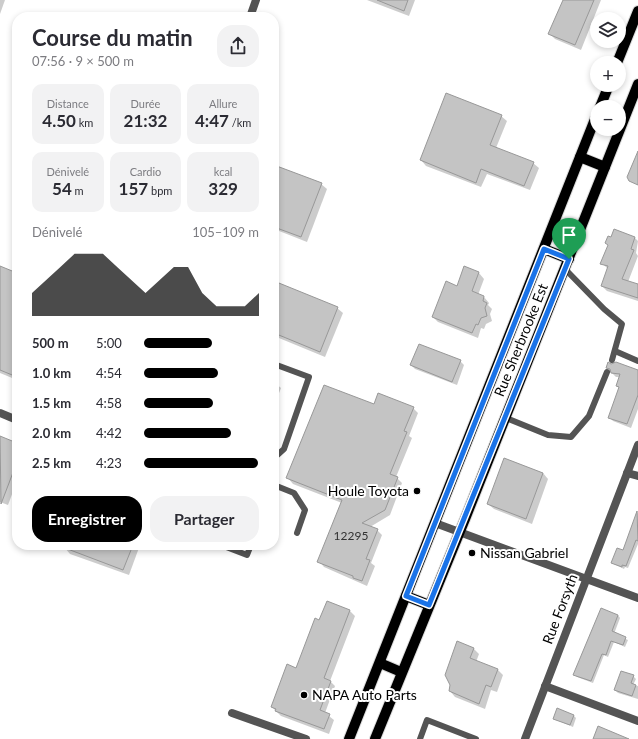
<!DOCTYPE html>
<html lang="fr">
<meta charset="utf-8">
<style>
body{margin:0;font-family:Lato,sans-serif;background:#f2f2f3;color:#2b2b33;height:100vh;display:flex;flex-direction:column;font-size:15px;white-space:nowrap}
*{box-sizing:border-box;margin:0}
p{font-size:13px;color:#7c7c81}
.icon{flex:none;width:22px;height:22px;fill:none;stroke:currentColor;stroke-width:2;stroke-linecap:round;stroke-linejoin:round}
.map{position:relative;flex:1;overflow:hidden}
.side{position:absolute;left:12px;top:12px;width:267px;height:538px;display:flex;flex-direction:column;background:#fff;border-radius:16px;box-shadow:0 2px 6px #0003}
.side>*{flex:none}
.fabs{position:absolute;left:590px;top:12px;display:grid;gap:8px}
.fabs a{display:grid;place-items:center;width:36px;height:36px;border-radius:50%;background:#fff;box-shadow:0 2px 6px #0003;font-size:20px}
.pin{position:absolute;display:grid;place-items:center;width:34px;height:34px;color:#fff;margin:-41px -17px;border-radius:50% 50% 50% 0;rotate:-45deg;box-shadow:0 0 4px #0007}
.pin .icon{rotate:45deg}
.round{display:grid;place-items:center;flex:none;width:42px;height:42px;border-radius:16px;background:#f2f2f3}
.head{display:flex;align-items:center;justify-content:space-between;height:68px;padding:0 20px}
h1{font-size:22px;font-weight:700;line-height:30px}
.stats{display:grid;grid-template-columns:repeat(3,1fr);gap:6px;height:68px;padding:4px 20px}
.stats div{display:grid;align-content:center;border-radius:10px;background:#f2f2f3;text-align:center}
.stats b{font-size:17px;font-weight:700}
.stats small{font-size:11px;font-weight:400}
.stats p{font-size:11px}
.chart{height:112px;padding:8px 20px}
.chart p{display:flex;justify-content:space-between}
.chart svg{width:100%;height:72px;margin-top:4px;fill:#000;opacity:.7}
.button{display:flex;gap:8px;margin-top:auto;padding:8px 20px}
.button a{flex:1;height:46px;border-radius:16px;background:#000;color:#fff;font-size:16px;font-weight:700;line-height:46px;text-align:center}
.button a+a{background:#f2f2f3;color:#2b2b33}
ul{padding:0 20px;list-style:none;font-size:13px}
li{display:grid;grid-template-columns:64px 48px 1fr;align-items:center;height:30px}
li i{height:10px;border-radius:5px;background:#000}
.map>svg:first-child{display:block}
</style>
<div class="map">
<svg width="638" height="739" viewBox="0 0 638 739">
<rect width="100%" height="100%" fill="#fff"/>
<!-- shadow -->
<g fill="#0003">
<polygon points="0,0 5,0 0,14"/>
<polygon points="367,0 415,0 409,16"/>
<polygon points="564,0 601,0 581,50 555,39 550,34"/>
<polygon points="501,116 507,121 496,148 533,163 539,168 530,190 487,174 481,187 426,166 421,160"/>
<polygon points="274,166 321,184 327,189 307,242 274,229"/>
<polygon points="635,238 638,241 636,253 638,256 628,282 638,285 638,301 607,291 602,286 608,269 602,263"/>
<polygon points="0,267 17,274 17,380 0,373"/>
<polygon points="465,268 479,273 484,279 478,295 484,297 489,303 488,305 492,309 490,314 492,321 486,324 484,329 481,328 478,338 438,322 433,317 457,287"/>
<polygon points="274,282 337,308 343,313 325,357 274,336"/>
<polygon points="460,361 464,365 457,385 415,369 411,365"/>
<polygon points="607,368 638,372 638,409 631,428 613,421 609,417 620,388 617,386 620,377 616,377"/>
<polygon points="274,382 281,388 274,406"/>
<polygon points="374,406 413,408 418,413 409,436 412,438 396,477 402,483 390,515 370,527 377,530 382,535 371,563 375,566 367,586 324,567 319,561 342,503 293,484 288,478"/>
<polygon points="0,437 17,444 17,481 8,505 0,502"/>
<polygon points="505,459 543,473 548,479 532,524 494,509 488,504"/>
<polygon points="638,511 638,544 628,568 625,567 624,569 612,563 623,551"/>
<polygon points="66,545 140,545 129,575 70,554 65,548"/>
<polygon points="350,611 355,616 330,681 335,686 325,713 334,720 329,734 281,716 272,707 296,669 320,621"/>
<polygon points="618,615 620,618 614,634 628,640 625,647 614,642 608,657 604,655 593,683 577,677 574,674"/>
<polygon points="473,648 479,654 476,662 498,670 503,675 497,692 491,690 485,709 455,697 450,691 451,685"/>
<polygon points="633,676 636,679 633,685 638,686 638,699 618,693 615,690"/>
<polygon points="574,716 576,718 573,727 554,719"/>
</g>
<!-- building -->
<g fill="#c4c4c4" stroke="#989898">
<polygon points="377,0 408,0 404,11"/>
<polygon points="563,0 594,0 575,45 548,34"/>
<polygon points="446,93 502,115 490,145 534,162 524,186 481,169 476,183 420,160"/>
<polygon points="638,151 638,185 629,181 627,177"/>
<polygon points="274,165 322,183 301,237 274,227"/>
<polygon points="614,229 635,237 631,249 634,250 622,279 638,284 638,298 601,286 608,266 600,264 608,245 605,243 608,236 611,237"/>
<polygon points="0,266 17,273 17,377 0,370"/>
<polygon points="464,266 479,272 472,291 484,296 483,301 487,303 485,308 487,316 481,318 478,325 476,324 472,333 432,317 446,281 457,286"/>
<polygon points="274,281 338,307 320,352 274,333"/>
<polygon points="419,344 461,360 452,382 410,365"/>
<polygon points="608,362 611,364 616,362 638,370 638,395 627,424 608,418 619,387 616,386 620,374 611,373 610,369 606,368"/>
<polygon points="324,385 374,404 378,393 414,407 404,431 407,432 390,474 398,477 385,510 362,523 378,529 366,559 370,560 362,581 353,578 353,576 317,562 342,500 286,478"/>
<polygon points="0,436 17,443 17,462 1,504"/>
<polygon points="504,458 543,473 526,519 487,504"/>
<polygon points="637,511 638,541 636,540 626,566 622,565 622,567 611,563 617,548 623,550"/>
<polygon points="57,545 133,545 123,570"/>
<polygon points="327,601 350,610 324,678 331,681 320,710 330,714 324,729 275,711 276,709 271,707 287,664 296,668 315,618 319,620"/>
<polygon points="601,608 618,615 612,631 626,637 623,645 611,641 606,655 602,654 591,681 573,675"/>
<polygon points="457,641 474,648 470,658 498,669 491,687 486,685 479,704 449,691 450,685 445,675"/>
<polygon points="621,671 634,675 631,683 636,685 632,696 614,690"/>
<polygon points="557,708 574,715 570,725 553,719"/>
<polygon points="598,726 629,739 593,739"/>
</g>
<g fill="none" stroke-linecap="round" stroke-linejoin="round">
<defs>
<g id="primary">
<polyline points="617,63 638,11"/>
<polyline points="600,107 609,85"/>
<polyline points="580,157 605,167"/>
<polyline points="544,249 569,259"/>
<polyline points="406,596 429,605"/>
<polyline points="380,663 401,672"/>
<polyline points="349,739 597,114"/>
<polyline points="375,739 465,519 638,84"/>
</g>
</defs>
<!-- primary casing -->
<use href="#primary" stroke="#dbdbdb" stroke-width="12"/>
<!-- service -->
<g stroke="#545454" stroke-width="6">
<polyline points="565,269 604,309 622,324 612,360"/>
<polyline points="615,351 638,361"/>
<polyline points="274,364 309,377 284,449 274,458"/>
<polyline points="506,418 548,435 571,437 589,416 607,372"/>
<polyline points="274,485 294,493 305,510 297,533"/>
<polyline points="221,545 247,555 251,545"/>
<polyline points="420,739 427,720 476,739"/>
</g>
<!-- minor -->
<g stroke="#545454" stroke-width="8">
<polyline points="250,17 256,0"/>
<polyline points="0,413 17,420"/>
<polyline points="627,473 638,476"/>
<polyline points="435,523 638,598"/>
<polyline points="545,686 638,721"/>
<polyline points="232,713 306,739"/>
<polyline points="525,739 638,445"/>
</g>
<!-- primary -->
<use href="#primary" stroke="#000" stroke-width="10"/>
</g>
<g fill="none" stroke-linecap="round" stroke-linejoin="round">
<defs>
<polygon id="route" points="544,249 569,259 429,605 406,596"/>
</defs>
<!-- route casing -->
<use href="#route" stroke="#fff" stroke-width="8"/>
<!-- route -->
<use href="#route" stroke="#1a73e8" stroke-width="5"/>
</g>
<!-- markers -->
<g fill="#000" stroke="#fff" stroke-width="1.5">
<circle cx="417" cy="491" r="4"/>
<circle cx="472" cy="553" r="4"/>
<circle cx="304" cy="695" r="4"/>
</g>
<g text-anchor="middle" stroke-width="4" stroke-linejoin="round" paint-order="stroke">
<!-- number labels -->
<g font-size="12" fill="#313131">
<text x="351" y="540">12295</text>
</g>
<!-- street labels -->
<g font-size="14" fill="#000" stroke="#fff">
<text transform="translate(521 340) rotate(-68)" y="5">Rue Sherbrooke Est</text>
<text transform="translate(560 609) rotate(-69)" y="5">Rue Forsyth</text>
</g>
<!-- poi labels -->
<g font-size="14" fill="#000" stroke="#fff" text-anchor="start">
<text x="409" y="496" text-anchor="end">Houle Toyota</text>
<text x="480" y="558">Nissan Gabriel</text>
<text x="312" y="700">NAPA Auto Parts</text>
</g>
</g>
</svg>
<div class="fabs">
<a><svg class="icon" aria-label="layers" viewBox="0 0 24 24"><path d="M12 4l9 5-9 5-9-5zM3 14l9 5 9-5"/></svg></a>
<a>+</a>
<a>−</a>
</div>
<div class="pin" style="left:569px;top:259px;background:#1e9e55"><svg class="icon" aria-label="arrive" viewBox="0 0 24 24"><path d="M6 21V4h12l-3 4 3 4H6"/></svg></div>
<section class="side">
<div class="head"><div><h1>Course du matin</h1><p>07:56 · 9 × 500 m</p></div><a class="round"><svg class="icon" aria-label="share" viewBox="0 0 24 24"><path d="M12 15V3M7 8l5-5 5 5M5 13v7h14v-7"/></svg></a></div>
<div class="stats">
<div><p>Distance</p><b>4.50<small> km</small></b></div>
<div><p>Durée</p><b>21:32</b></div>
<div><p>Allure</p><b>4:47<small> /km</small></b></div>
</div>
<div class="stats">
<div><p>Dénivelé</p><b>54<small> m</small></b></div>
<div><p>Cardio</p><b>157<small> bpm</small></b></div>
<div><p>kcal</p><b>329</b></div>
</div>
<div class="chart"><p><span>Dénivelé</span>105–109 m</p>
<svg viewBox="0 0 160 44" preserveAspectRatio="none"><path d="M0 44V30L10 22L20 14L30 6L40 6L50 6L60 14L70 22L80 30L90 22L100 14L110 14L120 30L130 38L140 38L150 38L160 30V44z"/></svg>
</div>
<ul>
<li><b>500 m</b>5:00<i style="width:59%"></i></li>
<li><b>1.0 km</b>4:54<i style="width:64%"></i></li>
<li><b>1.5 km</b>4:58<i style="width:60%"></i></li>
<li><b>2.0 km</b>4:42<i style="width:76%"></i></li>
<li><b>2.5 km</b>4:23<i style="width:99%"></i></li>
</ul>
<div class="button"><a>Enregistrer</a><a>Partager</a></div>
</section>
</div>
